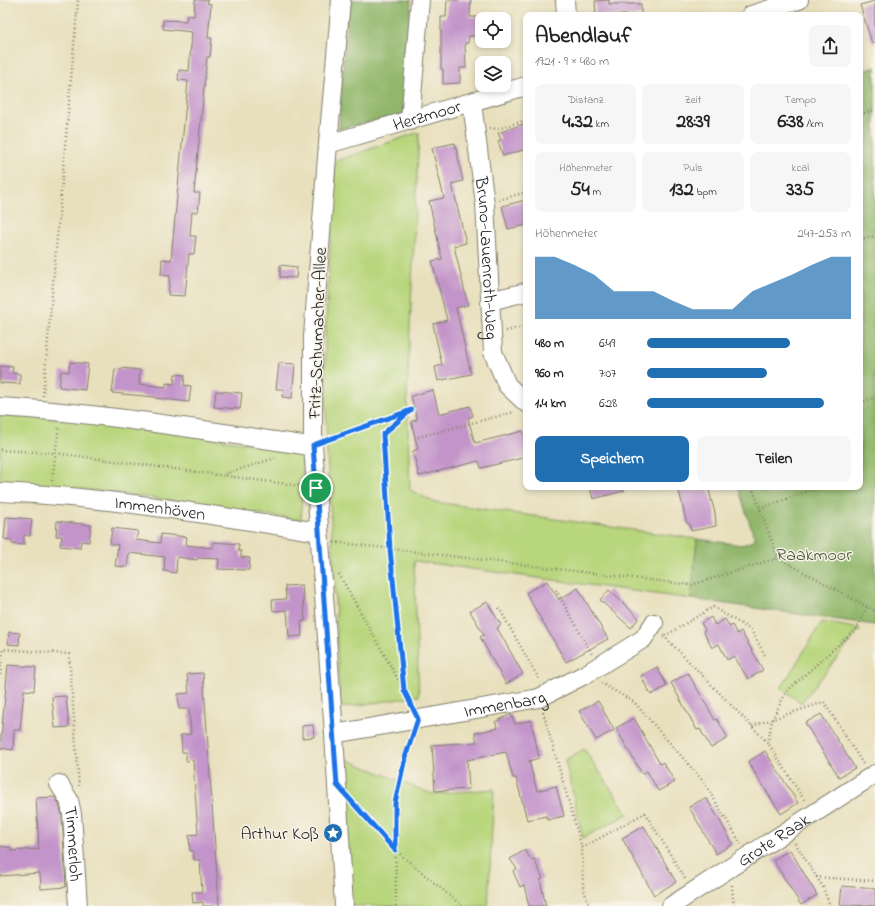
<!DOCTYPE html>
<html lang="de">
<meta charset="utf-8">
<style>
body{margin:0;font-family:"Indie Flower",sans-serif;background:#f6f6f6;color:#222;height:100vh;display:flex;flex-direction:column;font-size:15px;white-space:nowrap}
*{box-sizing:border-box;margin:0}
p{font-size:13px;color:#767676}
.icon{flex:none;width:22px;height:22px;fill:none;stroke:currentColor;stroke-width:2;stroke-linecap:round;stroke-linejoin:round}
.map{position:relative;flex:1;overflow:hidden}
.sheet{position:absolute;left:523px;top:12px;width:340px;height:478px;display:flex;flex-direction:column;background:#fff;border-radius:8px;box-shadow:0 2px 6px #0003}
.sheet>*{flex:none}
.buttons{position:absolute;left:475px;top:12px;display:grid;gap:8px}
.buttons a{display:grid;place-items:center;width:36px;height:36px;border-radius:8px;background:#fff;box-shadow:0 2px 6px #0003;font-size:20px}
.pin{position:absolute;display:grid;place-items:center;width:34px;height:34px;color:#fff;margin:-17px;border:2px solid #fff;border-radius:50%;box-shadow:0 1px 4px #0007}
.round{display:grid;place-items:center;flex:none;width:42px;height:42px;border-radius:8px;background:#f6f6f6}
.summary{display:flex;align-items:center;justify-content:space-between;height:68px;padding:0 12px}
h1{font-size:22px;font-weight:800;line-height:30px}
.metrics{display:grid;grid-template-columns:repeat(3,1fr);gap:6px;height:68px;padding:4px 12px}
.metrics div{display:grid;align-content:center;border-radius:8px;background:#f6f6f6;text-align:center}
.metrics b{font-size:20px;font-weight:800}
.metrics small{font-size:11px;font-weight:400}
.metrics p{font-size:11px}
.chart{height:112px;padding:8px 12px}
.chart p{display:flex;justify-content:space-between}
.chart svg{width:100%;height:72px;margin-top:4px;fill:#1f6fb2;opacity:.7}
.button{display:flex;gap:8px;margin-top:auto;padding:8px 12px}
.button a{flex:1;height:46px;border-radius:8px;background:#1f6fb2;color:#fff;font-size:16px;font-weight:800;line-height:46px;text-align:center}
.button a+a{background:#f6f6f6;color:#222}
ul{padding:0 12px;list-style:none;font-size:13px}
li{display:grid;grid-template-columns:64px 48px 1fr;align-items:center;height:30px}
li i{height:10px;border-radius:5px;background:#1f6fb2}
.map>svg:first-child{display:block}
</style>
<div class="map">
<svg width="875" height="906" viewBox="0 0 875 906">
<rect width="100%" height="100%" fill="#f7f3e8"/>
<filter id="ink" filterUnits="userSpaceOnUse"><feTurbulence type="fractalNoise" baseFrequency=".025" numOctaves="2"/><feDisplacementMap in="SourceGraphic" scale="8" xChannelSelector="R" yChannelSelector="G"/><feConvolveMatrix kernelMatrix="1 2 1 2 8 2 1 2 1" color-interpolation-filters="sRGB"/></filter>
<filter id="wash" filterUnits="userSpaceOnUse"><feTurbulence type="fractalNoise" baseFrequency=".012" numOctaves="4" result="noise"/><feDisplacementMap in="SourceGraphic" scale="16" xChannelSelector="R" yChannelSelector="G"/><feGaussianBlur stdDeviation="0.9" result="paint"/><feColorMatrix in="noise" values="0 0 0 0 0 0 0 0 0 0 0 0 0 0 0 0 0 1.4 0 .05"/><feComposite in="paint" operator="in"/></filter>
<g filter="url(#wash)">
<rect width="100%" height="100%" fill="#e8e0bd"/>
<!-- green -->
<g fill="#b8d67c" stroke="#6a794c">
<polygon points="419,132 407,394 410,490 434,502 697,539 691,599 414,561 419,696 340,708 333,553 327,454 325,338 335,161"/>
<path d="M 0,415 L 106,421 L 303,452 L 301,520 C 201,505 101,488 0,482 Z"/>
<polygon points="822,622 860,629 801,703 781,688"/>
<polygon points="584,749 628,814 583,838 565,760"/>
<polygon points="343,758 432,794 494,789 488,906 351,906"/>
</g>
<!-- forest -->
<g fill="#92b76c" stroke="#576a44">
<polygon points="348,0 411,0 404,114 339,129"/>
<polygon points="875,67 875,625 691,599 697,539 742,545 755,540 738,487 860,487 860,72"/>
</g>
<g id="blocks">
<!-- building -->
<g fill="#c394ca">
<polygon points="195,0 208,0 207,3 211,4 208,38 212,38 210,57 207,57 194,193 200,193 198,212 192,212 190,236 196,236 194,254 189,254 185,296 168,295 170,276 161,275 162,259 171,260 188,81 178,80 179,70 189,71 192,32 163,29 163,20 186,21 187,15 194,16"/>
<polygon points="447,0 471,0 470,17 479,17 478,36 469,36 468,43 465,43 466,68 460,68 460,83 443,84 443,69 441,69 441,17 446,17"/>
<polygon points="609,0 609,4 641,4 641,15 596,15 595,1"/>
<polygon points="875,1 875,43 872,43 860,5"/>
<polygon points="526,123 526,149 503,156 498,141 501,140 498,133"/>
<polygon points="455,143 463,181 452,184 466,243 454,246 468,305 456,308 471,374 438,381 435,367 442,365 433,324 447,320 432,261 442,259 429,201 444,198 432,148"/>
<polygon points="526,200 526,225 508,229 502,206"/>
<polygon points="280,265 297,267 296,278 280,277"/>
<polygon points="70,362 88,364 85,390 59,387 61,371 69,372"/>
<polygon points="279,363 295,364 292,398 282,397 283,389 276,389"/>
<polygon points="0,366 13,367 12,373 20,374 20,384 0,383"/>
<polygon points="122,368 140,370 139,384 166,387 166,383 174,384 175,374 185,375 184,385 191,386 189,402 155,398 155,397 112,393 115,369 122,370"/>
<polygon points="433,390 439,414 470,406 473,416 468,418 475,443 523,431 526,443 526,457 481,468 479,461 419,476 413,451 418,449 411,421 417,420 411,396"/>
<polygon points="216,391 242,393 240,409 214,407"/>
<polygon points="590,487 624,487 624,491 593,499"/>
<polygon points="678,487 708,487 715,513 716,526 691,531 689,523 687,524"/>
<polygon points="6,517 32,519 30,536 24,535 24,545 12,544 12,540 4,539"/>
<polygon points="57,521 91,525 89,542 81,541 80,548 60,546 62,536 56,536"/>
<polygon points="112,528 138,531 136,540 160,543 161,534 187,537 186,545 213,548 213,542 239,544 238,551 241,551 241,557 250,558 249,570 218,569 219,559 198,558 197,560 177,557 176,573 164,571 165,557 129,553 127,567 115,566 118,545 110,544"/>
<polygon points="547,581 559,600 578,588 608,639 566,662 526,593"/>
<polygon points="302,585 305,621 301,622 302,636 289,637 287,610 273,611 272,600 286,599 285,586"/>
<polygon points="609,590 639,618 631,628 600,600"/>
<polygon points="487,602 501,625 497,628 523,674 506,684 480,637 484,635 470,611"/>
<polygon points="711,617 715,625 725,619 730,627 732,625 737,634 741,631 763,670 748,679 734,656 727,660 719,644 712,648 703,631 705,630 701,623"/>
<polygon points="9,632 20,633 19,645 8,644"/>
<polygon points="8,665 36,667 34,691 24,690 20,730 14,730 13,750 0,748"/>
<polygon points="657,667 667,686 651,695 641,676"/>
<polygon points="203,673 217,876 219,906 203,906 203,902 193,903 192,892 202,892 200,860 194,860 193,851 190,851 189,835 198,834 197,820 193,760 186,761 186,752 182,752 181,735 191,734 189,709 179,709 178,694 189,693 187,674"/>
<polygon points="688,673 715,720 717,719 728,738 711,748 700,729 697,730 671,683"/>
<polygon points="66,696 69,727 55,728 52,697"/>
<polygon points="598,701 614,730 596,740 579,711"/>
<polygon points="511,714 515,724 531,720 539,758 529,761 537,791 556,786 564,816 547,820 546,816 527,820 516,778 513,778 506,752 467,760 469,789 435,791 432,745 477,742 475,733 498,728 495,722"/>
<polygon points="821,714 855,768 839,777 805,723"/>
<polygon points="634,718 660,764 663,762 675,782 658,791 647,771 642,774 616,728"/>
<polygon points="313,725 314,737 302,738 302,726"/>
<polygon points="765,751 798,803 781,814 748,762"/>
<polygon points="55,797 59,804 62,815 66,887 41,889 40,873 0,876 0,846 12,848 11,851 39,849 36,798"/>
<polygon points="703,799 707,799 733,844 716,854 689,807"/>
<polygon points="644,826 676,882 654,895 622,838"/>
<polygon points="525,850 531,860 534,859 543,879 540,880 546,906 529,906 524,885 520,887 513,871 517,869 510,859"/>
<polygon points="790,850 817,895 801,905 773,860"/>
<polygon points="842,886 875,889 875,906 840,905"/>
</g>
</g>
</g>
<g filter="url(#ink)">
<use href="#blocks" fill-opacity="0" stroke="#827e6c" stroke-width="1"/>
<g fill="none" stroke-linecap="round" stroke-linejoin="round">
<defs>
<g id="minor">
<polyline points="341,0 328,144 313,336 313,445 334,734 344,906"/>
<polyline points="565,0 566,15"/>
<polyline points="751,15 799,0"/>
<path id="s1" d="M 472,103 L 485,204 L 493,352 L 507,385 L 526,403"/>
<polyline points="410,121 420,0"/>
<path id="s2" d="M 328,144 L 526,86"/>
<polyline points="490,301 526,292"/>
<path d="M 0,407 C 104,413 207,431 310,446 L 313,445"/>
<path id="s3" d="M 0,492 C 107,497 213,515 319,532"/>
<path id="s4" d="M 334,734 L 539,698 L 586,674 L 643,639 L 654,623"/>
<path id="s5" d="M 59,784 L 69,800 L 72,814 L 78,906"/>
<path id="s6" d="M 671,906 L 875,774"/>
</g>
</defs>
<!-- minor casing -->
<use href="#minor" stroke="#827e6c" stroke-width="20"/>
<!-- path -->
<g stroke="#827e6c" stroke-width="2.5" stroke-dasharray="1 3" stroke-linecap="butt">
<polyline points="860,114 875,110"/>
<polyline points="490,128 497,129 526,120"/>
<polyline points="499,200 526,192"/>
<polyline points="860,239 875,236"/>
<polyline points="506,331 526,326"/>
<polyline points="43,396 78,0"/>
<polyline points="860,402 875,398"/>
<polyline points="418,437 514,412"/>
<polyline points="328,440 408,411"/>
<polyline points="0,450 55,453 301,486"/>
<polyline points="225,474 275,458"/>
<polyline points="52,481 59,426"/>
<polyline points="752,487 778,558 875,611"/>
<polyline points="760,509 818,487"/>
<polyline points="334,542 691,585 778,558"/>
<polyline points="339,574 403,688"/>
<polyline points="556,590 592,654"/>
<polyline points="499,608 540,681"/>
<polyline points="665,636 713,607 751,630 765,655"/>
<polyline points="663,637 665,637 768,743 805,801"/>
<polyline points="0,675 3,649 69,654 79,786"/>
<polyline points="601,683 634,702 703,781 741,844"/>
<polyline points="411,705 404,690 390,549 383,433 411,410"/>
<polyline points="543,712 582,848 583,886 589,906"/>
<polyline points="752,726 824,702 863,764"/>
<polyline points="768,743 772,720 786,692 857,628 867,607"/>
<polyline points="354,804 395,850 462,906"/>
<polyline points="795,843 823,887 830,906"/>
<polyline points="582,848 645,813 686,880"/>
<polyline points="816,877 875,881"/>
<polyline points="732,885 733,900 735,906"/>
<polyline points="396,906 395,803 405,758 413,735"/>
</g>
<!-- minor -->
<use href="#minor" stroke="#fff" stroke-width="18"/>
</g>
</g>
<g fill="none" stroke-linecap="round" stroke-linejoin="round" filter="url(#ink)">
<defs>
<polygon id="route" points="411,410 383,434 390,549 404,690 418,719 405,758 395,803 395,850 337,785 313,445"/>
</defs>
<!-- route casing -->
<use href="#route" stroke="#fff" stroke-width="8"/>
<!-- route -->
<use href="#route" stroke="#1a73e8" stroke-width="5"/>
</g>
<!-- icons -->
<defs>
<symbol id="sight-disc" viewBox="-11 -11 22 22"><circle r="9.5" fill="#1f6fb2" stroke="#f7f3e8"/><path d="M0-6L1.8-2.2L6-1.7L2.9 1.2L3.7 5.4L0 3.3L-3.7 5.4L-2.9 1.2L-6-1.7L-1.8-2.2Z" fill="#fff"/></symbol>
</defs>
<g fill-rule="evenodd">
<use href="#sight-disc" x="322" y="822" width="22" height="22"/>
</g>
<g text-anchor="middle" stroke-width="3" stroke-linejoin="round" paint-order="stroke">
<!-- street labels -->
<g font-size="18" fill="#1c1c1c" stroke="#f7f3e8">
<text dy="6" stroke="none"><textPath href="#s2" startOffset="103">Herzmoor</textPath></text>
<text dy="6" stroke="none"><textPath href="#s1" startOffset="156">Bruno-Lauenroth-Weg</textPath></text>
<text transform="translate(317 333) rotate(-88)" y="6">Fritz-Schumacher-Allee</text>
<text dy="6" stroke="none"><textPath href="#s3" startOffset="161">Immenhöven</textPath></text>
<text dy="6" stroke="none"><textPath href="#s4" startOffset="173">Immenbarg</textPath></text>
<text dy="6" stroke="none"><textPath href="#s6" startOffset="122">Grote Raak</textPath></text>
<text dy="6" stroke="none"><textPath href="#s5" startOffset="63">Timmerloh</textPath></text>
</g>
<!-- park labels -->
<g font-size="18" fill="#4b5439" stroke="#f7f3e8">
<text x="814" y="560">Raakmoor</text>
</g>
<!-- poi labels -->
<g font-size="18" fill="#1c1c1c" stroke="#f7f3e8" text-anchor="end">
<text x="319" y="839">Arthur Koß</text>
</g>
</g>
</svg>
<div class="buttons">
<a><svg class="icon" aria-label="locate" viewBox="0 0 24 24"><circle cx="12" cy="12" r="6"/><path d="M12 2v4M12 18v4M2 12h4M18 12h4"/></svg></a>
<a><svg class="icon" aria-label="layers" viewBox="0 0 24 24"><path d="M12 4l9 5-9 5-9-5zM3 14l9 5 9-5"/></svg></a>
</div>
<div class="pin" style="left:316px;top:488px;background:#1e9e55"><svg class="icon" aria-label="arrive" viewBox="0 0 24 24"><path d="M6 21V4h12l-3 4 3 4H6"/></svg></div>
<section class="sheet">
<div class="summary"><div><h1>Abendlauf</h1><p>19:21 · 9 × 480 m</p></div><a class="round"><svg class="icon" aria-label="share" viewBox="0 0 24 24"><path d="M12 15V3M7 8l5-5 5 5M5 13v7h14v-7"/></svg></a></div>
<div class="metrics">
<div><p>Distanz</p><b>4.32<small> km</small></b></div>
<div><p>Zeit</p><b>28:39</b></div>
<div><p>Tempo</p><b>6:38<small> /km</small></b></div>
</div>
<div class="metrics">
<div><p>Höhenmeter</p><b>54<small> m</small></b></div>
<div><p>Puls</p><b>132<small> bpm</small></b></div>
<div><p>kcal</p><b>335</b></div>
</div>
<div class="chart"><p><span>Höhenmeter</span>247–253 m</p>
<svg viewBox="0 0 160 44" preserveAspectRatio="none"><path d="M0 44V6L10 6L20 11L30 17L40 27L50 27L60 27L70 33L80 38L90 38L100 38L110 27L120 22L130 17L140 11L150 6L160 6V44z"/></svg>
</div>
<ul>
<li><b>480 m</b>6:49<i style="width:70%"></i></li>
<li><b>960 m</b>7:07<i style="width:59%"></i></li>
<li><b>1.4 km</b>6:28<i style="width:87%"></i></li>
</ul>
<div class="button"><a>Speichern</a><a>Teilen</a></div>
</section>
</div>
